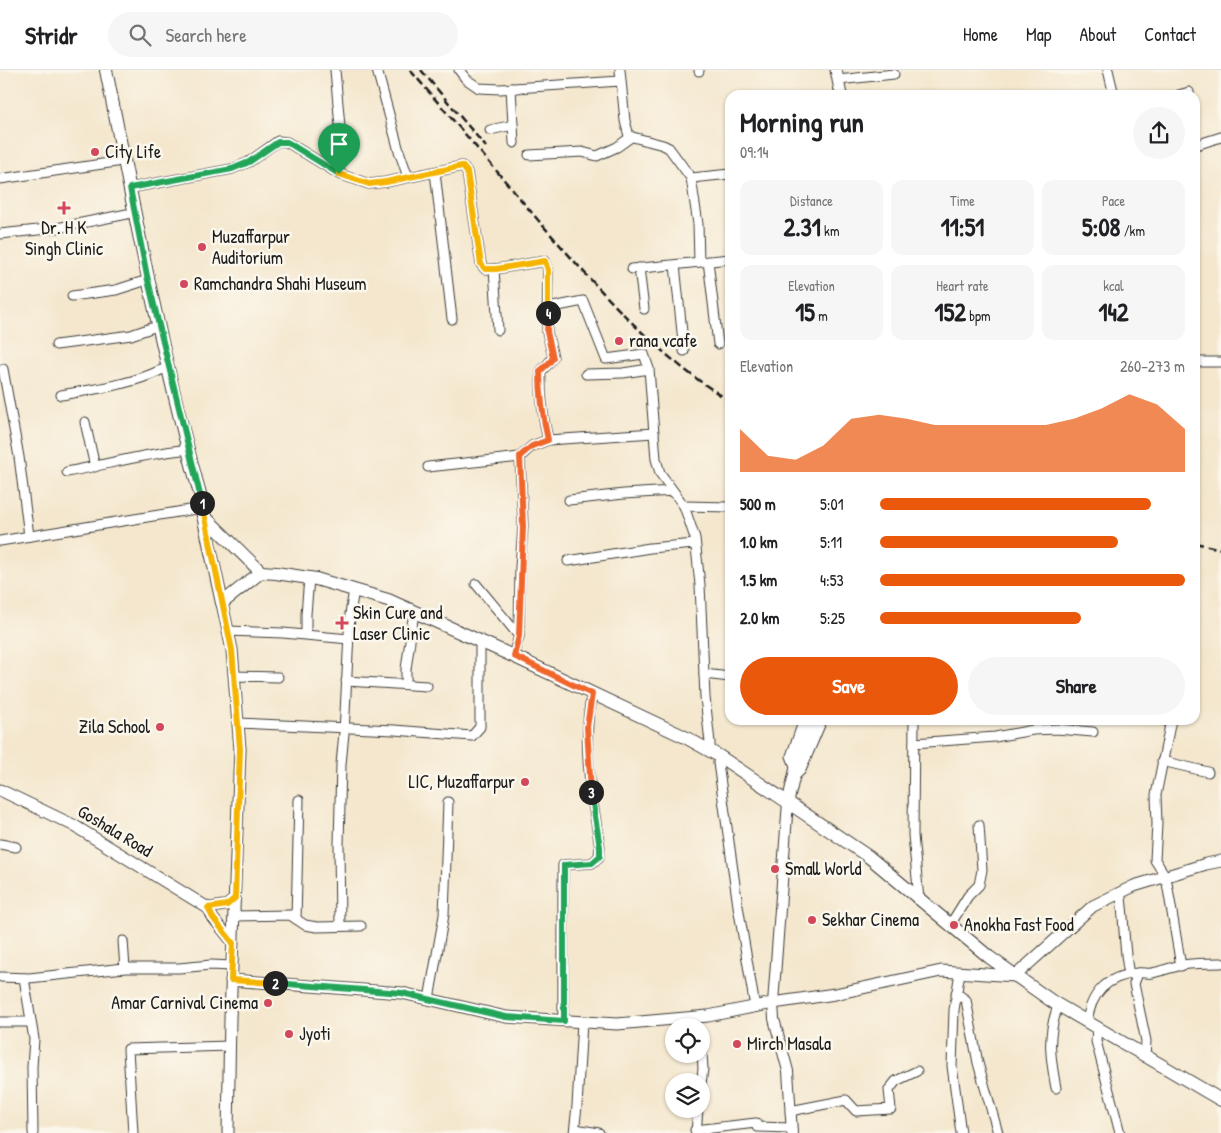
<!DOCTYPE html>
<meta charset="utf-8">
<style>
body{margin:0;font-family:"Patrick Hand",sans-serif;background:#f6f6f6;color:#202124;height:100vh;display:flex;flex-direction:column;font-size:19px;white-space:nowrap}
*{box-sizing:border-box;margin:0}
p{font-size:16px;color:#757577}
.icon{flex:none;width:28px;height:28px;fill:none;stroke:currentColor;stroke-width:2;stroke-linecap:round;stroke-linejoin:round}
.map{position:relative;flex:1;overflow:hidden}
.drawer{position:absolute;left:725px;top:20px;width:475px;height:635px;display:flex;flex-direction:column;background:#fff;border-radius:15px;box-shadow:0 1px 4px #0004}
.drawer>*{flex:none}
.fabs{position:absolute;left:665px;top:948px;display:grid;gap:10px}
.fabs a{display:grid;place-items:center;width:45px;height:45px;border-radius:50%;background:#fff;box-shadow:0 1px 4px #0004;font-size:25px}
.pin{position:absolute;display:grid;place-items:center;width:42px;height:42px;color:#fff;margin:-51px -21px;border-radius:50% 50% 50% 0;rotate:-45deg;box-shadow:0 0 5px #0007}
.pin .icon{rotate:45deg}
.km{position:absolute;width:25px;height:25px;margin:-12px;border-radius:50%;background:#222;color:#fff;font-size:14px;line-height:25px;text-align:center}
.round{display:grid;place-items:center;flex:none;width:52px;height:52px;border-radius:26px;background:#f6f6f6}
.summary{display:flex;align-items:center;justify-content:space-between;height:85px;padding:0 15px}
h1{font-size:28px;font-weight:700;line-height:38px}
.metrics{display:grid;grid-template-columns:repeat(3,1fr);gap:8px;height:85px;padding:5px 15px}
.metrics div{display:grid;align-content:center;border-radius:12px;background:#f6f6f6;text-align:center}
.metrics b{font-size:25px;font-weight:700}
.metrics small{font-size:14px;font-weight:400}
.metrics p{font-size:14px}
.chart{height:140px;padding:10px 15px}
.chart p{display:flex;justify-content:space-between}
.chart svg{width:100%;height:90px;margin-top:5px;fill:#ea580c;opacity:.7}
.action{display:flex;gap:10px;margin-top:auto;padding:10px 15px}
.action a{flex:1;height:58px;border-radius:30px;background:#ea580c;color:#fff;font-size:20px;font-weight:700;line-height:58px;text-align:center}
.action a+a{background:#f6f6f6;color:#202124}
ul{padding:0 15px;list-style:none;font-size:16px}
li{display:grid;grid-template-columns:80px 60px 1fr;align-items:center;height:38px}
li i{height:12px;border-radius:6px;background:#ea580c}
header{display:flex;align-items:center;gap:30px;box-sizing:border-box;height:70px;padding:0 25px;background:#fff;border-bottom:1px solid #e0e0e0}
header strong{font-size:24px}
nav{display:flex;gap:28px;margin-inline-start:auto;font-size:18px}
.search{width:350px;height:45px;background:#f6f6f6;display:flex;align-items:center;gap:12px;box-sizing:border-box;padding:0 18px;border-radius:28px;color:#757577;font-size:19px}
.map>svg:first-child{display:block}
</style>
<header>
<strong>Stridr</strong>
<div class="search"><svg class="icon" aria-label="search" viewBox="0 0 24 24"><circle cx="10" cy="10" r="6"/><path d="M15 15l6 6"/></svg>Search here</div>
<nav><a>Home</a><a>Map</a><a>About</a><a>Contact</a></nav>
</header>
<div class="map">
<svg width="1221" height="1063" viewBox="0 0 1221 1063">
<rect width="100%" height="100%" fill="#fbf7ec"/>
<filter id="ink" filterUnits="userSpaceOnUse"><feTurbulence type="fractalNoise" baseFrequency=".02" numOctaves="2"/><feDisplacementMap in="SourceGraphic" scale="10" xChannelSelector="R" yChannelSelector="G"/><feConvolveMatrix kernelMatrix="1 2 1 2 8 2 1 2 1" color-interpolation-filters="sRGB"/></filter>
<filter id="wash" filterUnits="userSpaceOnUse"><feTurbulence type="fractalNoise" baseFrequency=".0096" numOctaves="4" result="noise"/><feDisplacementMap in="SourceGraphic" scale="20" xChannelSelector="R" yChannelSelector="G"/><feGaussianBlur stdDeviation="1.12" result="paint"/><feColorMatrix in="noise" values="0 0 0 0 0 0 0 0 0 0 0 0 0 0 0 0 0 1.4 0 .05"/><feComposite in="paint" operator="in"/></filter>
<g filter="url(#wash)">
<rect width="100%" height="100%" fill="#f4e7ce"/>
</g>
<g filter="url(#ink)">
<g fill="none" stroke-linecap="round" stroke-linejoin="round">
<defs>
<g id="minor">
<polyline points="335,0 341,68 339,104"/>
<polyline points="377,0 399,81 408,107"/>
<polyline points="459,0 466,9 479,18 500,19 620,11"/>
<polyline points="620,0 625,51 629,66 663,75 669,78 691,108 730,104"/>
<polyline points="699,0 699,1"/>
<polyline points="1108,0 1114,25"/>
<polyline points="838,10 894,4"/>
<polyline points="511,18 514,73"/>
<polyline points="1179,25 1189,22 1189,25"/>
<polyline points="490,60 513,55"/>
<polyline points="1196,75 1221,67"/>
<polyline points="529,85 582,82 597,86 617,77 631,67"/>
<polyline points="435,102 452,249"/>
<polyline points="691,108 698,154 699,192"/>
<polyline points="0,109 116,92"/>
<path d="M 130,118 L 232,99 L 249,92 L 278,71 L 287,72 L 339,104 L 369,114 L 386,112 L 462,96 L 467,102 L 481,194 L 485,199 L 496,199 L 545,191 L 548,199 L 547,262 L 553,287 L 548,294 L 541,301 C 540,324 543,348 548,370"/>
<polyline points="0,164 57,158 127,144"/>
<polyline points="708,191 718,274"/>
<polyline points="675,195 684,281"/>
<polyline points="639,198 644,239"/>
<polyline points="494,199 498,260"/>
<polyline points="632,199 730,189"/>
<polyline points="72,226 116,220 141,212"/>
<polyline points="548,238 583,231 606,289 644,284 649,299 656,389 660,403 684,436 695,468 700,515 705,627 710,673 710,681"/>
<polyline points="56,275 131,265 151,258"/>
<polyline points="1195,292 1221,292"/>
<polyline points="3,299 19,387 29,466"/>
<polyline points="586,304 623,303 649,299"/>
<path d="M 61,325 C 94,319 130,315 161,300"/>
<polyline points="85,352 95,397"/>
<polyline points="428,397 520,387"/>
<path d="M 67,402 C 105,395 143,384 182,380"/>
<polyline points="569,430 624,424 673,421"/>
<polyline points="684,436 730,437"/>
<polyline points="0,471 202,438"/>
<polyline points="568,491 650,478 695,474"/>
<polyline points="476,514 519,566"/>
<polyline points="228,561 283,563 349,569"/>
<polyline points="306,564 306,544 309,508"/>
<polyline points="513,586 519,566 520,498 523,456 520,387 532,376 548,370 654,363"/>
<polyline points="704,604 730,607"/>
<polyline points="234,606 278,607"/>
<polyline points="346,611 427,616"/>
<polyline points="406,614 406,599 414,542"/>
<polyline points="914,650 913,765 919,830"/>
<polyline points="1171,650 1156,725 1157,754 1155,790 1166,807 1181,896"/>
<polyline points="238,653 394,660 472,666 480,657 480,572"/>
<polyline points="914,673 995,667 1033,660 1057,659 1093,662"/>
<polyline points="719,686 718,693 738,836 755,937"/>
<polyline points="1162,691 1208,702"/>
<polyline points="796,699 791,686 804,650"/>
<polyline points="794,707 801,700 822,650"/>
<polyline points="0,774 16,777"/>
<path d="M 1120,822 C 1125,849 1123,877 1129,904"/>
<polyline points="234,846 290,845 305,855 317,857 361,856"/>
<polyline points="296,849 299,730"/>
<polyline points="950,855 968,826 979,815 982,800 979,755"/>
<polyline points="340,856 339,774 341,694 344,663 350,544 354,520"/>
<polyline points="123,871 125,898"/>
<polyline points="960,902 954,940 952,996 961,1063"/>
<polyline points="1138,903 1134,914 1146,971 1145,987"/>
<polyline points="1,907 29,908 125,898 179,898 211,895 232,896"/>
<polyline points="24,908 34,969 32,997 33,1063"/>
<polyline points="956,923 966,930 978,993 998,1063"/>
<polyline points="429,929 444,845 448,732"/>
<path d="M 563,951 L 563,795 L 592,793 L 599,787 L 600,777 C 592,727 581,674 592,624"/>
<polyline points="0,952 31,952"/>
<path d="M 1087,953 C 1090,924 1107,906 1137,903 C 1142,902 1147,904 1152,903 C 1162,901 1172,897 1182,895 C 1195,893 1208,893 1221,893"/>
<polyline points="1097,958 1096,971 1120,1063"/>
<polyline points="701,967 703,999 701,1014"/>
<path d="M 1056,1018 C 1050,986 1047,966 1058,936"/>
<polyline points="790,1041 846,1030 856,1041 891,1039 889,1020 896,1011 917,1001"/>
<polyline points="575,1059 599,1063"/>
<polyline points="695,1060 756,1053 757,1057 791,1058"/>
<polyline points="133,1063 128,979 230,976"/>
<polyline points="574,1063 577,1036 582,952"/>
<polyline points="696,1063 698,1039"/>
</g>
<g id="tertiary">
<polyline points="788,732 773,933 774,949 788,1001 792,1063"/>
<polyline points="233,873 213,848 208,838 227,835 235,828"/>
</g>
<g id="secondary">
<polyline points="836,0 841,25"/>
<polyline points="222,533 232,580 240,679 230,948 228,1063"/>
<polyline points="0,720 73,755 208,838"/>
<polyline points="788,732 797,693 814,650"/>
<polyline points="231,910 402,923 506,947 617,954 708,946 773,933 835,924 941,901 1015,906 1093,836 1134,816 1206,794 1221,791"/>
</g>
<g id="primary">
<path d="M 106,0 C 135,144 162,290 202,431 L 201,436 L 222,533 L 261,502 L 276,503 L 316,509 L 388,530 L 513,586 L 685,667 L 719,686 L 869,787 L 989,887 L 1053,932 L 1221,1030"/>
<polyline points="203,445 261,502"/>
</g>
</defs>
<!-- minor casing -->
<use href="#minor" stroke="#3c3a37" stroke-width="11"/>
<!-- tertiary casing -->
<use href="#tertiary" stroke="#3c3a37" stroke-width="12"/>
<!-- secondary casing -->
<use href="#secondary" stroke="#3c3a37" stroke-width="13"/>
<!-- primary casing -->
<use href="#primary" stroke="#3c3a37" stroke-width="14"/>
<!-- minor -->
<use href="#minor" stroke="#fff" stroke-width="9"/>
<!-- tertiary -->
<use href="#tertiary" stroke="#fff" stroke-width="10"/>
<!-- secondary -->
<use href="#secondary" stroke="#fff" stroke-width="11"/>
<!-- primary -->
<use href="#primary" stroke="#fff" stroke-width="12"/>
<!-- rail -->
<g stroke="#1c1c1c" stroke-width="2.5" stroke-dasharray="8 4" stroke-linecap="butt">
<path d="M 410,0 C 453,50 496,100 538,150 C 596,216 654,285 730,331"/>
<polyline points="421,0 486,77"/>
<polyline points="1195,473 1221,479"/>
</g>
</g>
</g>
<g fill="none" stroke-linecap="round" stroke-linejoin="round" filter="url(#ink)">
<defs>
<polyline id="split-1" points="202,433 147,206 130,118 232,99 249,92 278,72 287,72 339,104"/>
<polyline id="split-2" points="202,433 232,580 240,679 235,828 227,835 208,838 213,848 233,873 231,910 275,913"/>
<polyline id="split-3" points="275,913 402,923 506,947 564,951 564,795 592,793 600,786 600,777 591,722"/>
<path id="split-4" d="M 548,243 L 547,262 L 553,288 L 548,294 L 540,301 C 540,324 543,348 548,370 L 532,376 L 520,386 L 523,456 L 519,566 L 514,586 L 592,624 L 587,657 L 591,722"/>
<polyline id="split-5" points="339,104 369,114 386,112 462,96 467,102 481,194 485,199 496,199 545,191 548,200 548,243"/>
</defs>
<!-- split-1 casing -->
<use href="#split-1" stroke="#fff" stroke-width="10"/>
<!-- split-2 casing -->
<use href="#split-2" stroke="#fff" stroke-width="10"/>
<!-- split-3 casing -->
<use href="#split-3" stroke="#fff" stroke-width="10"/>
<!-- split-4 casing -->
<use href="#split-4" stroke="#fff" stroke-width="10"/>
<!-- split-5 casing -->
<use href="#split-5" stroke="#fff" stroke-width="10"/>
<!-- split-1 -->
<use href="#split-1" stroke="#22a559" stroke-width="6"/>
<!-- split-2 -->
<use href="#split-2" stroke="#f5b400" stroke-width="6"/>
<!-- split-3 -->
<use href="#split-3" stroke="#22a559" stroke-width="6"/>
<!-- split-4 -->
<use href="#split-4" stroke="#f0652b" stroke-width="6"/>
<!-- split-5 -->
<use href="#split-5" stroke="#f5b400" stroke-width="6"/>
</g>
<!-- markers -->
<g fill="#d1495b" stroke="#fbf7ec" stroke-width="2">
<circle cx="95" cy="82" r="5"/>
<path d="M61.5 130.5h5v5h5v5h-5v5h-5v-5h-5v-5h5z"/>
<circle cx="202" cy="177" r="5"/>
<circle cx="184" cy="214" r="5"/>
<circle cx="619" cy="271" r="5"/>
<path d="M339.5 545.5h5v5h5v5h-5v5h-5v-5h-5v-5h5z"/>
<circle cx="160" cy="657" r="5"/>
<circle cx="525" cy="712" r="5"/>
<circle cx="775" cy="799" r="5"/>
<circle cx="812" cy="850" r="5"/>
<circle cx="954" cy="855" r="5"/>
<circle cx="268" cy="933" r="5"/>
<circle cx="289" cy="964" r="5"/>
<circle cx="737" cy="974" r="5"/>
</g>
<g text-anchor="middle" stroke-width="5" stroke-linejoin="round" paint-order="stroke">
<!-- poi labels -->
<g font-size="18" fill="#1c1c1c" stroke="#fbf7ec" text-anchor="start">
<text x="105" y="88">City Life</text>
<text x="64" y="164" text-anchor="middle">Dr. H K<tspan x="64" dy="21">Singh Clinic</tspan></text>
<text x="212" y="173">Muzaffarpur<tspan x="212" dy="21">Auditorium</tspan></text>
<text x="194" y="220">Ramchandra Shahi Museum</text>
<text x="629" y="277">rana vcafe</text>
<text x="353" y="549">Skin Cure and<tspan x="353" dy="21">Laser Clinic</tspan></text>
<text x="150" y="663" text-anchor="end">Zila School</text>
<text x="515" y="718" text-anchor="end">LIC, Muzaffarpur</text>
<text x="785" y="805">Small World</text>
<text x="822" y="856">Sekhar Cinema</text>
<text x="964" y="861">Anokha Fast Food</text>
<text x="258" y="939" text-anchor="end">Amar Carnival Cinema</text>
<text x="299" y="970">Jyoti</text>
<text x="747" y="980">Mirch Masala</text>
</g>
<!-- street labels -->
<g font-size="18" fill="#1c1c1c" stroke="#fbf7ec">
<text transform="translate(115 761) rotate(31)" y="6">Goshala Road</text>
</g>
</g>
</svg>
<div class="fabs">
<a><svg class="icon" aria-label="locate" viewBox="0 0 24 24"><circle cx="12" cy="12" r="6"/><path d="M12 2v4M12 18v4M2 12h4M18 12h4"/></svg></a>
<a><svg class="icon" aria-label="layers" viewBox="0 0 24 24"><path d="M12 4l9 5-9 5-9-5zM3 14l9 5 9-5"/></svg></a>
</div>
<div class="pin" style="left:339px;top:104px;background:#1e9e55"><svg class="icon" aria-label="arrive" viewBox="0 0 24 24"><path d="M6 21V4h12l-3 4 3 4H6"/></svg></div>
<b class="km" style="left:202px;top:433px">1</b>
<b class="km" style="left:275px;top:913px">2</b>
<b class="km" style="left:591px;top:722px">3</b>
<b class="km" style="left:548px;top:243px">4</b>
<section class="drawer">
<div class="summary"><div><h1>Morning run</h1><p>09:14</p></div><a class="round"><svg class="icon" aria-label="share" viewBox="0 0 24 24"><path d="M12 15V3M7 8l5-5 5 5M5 13v7h14v-7"/></svg></a></div>
<div class="metrics">
<div><p>Distance</p><b>2.31<small> km</small></b></div>
<div><p>Time</p><b>11:51</b></div>
<div><p>Pace</p><b>5:08<small> /km</small></b></div>
</div>
<div class="metrics">
<div><p>Elevation</p><b>15<small> m</small></b></div>
<div><p>Heart rate</p><b>152<small> bpm</small></b></div>
<div><p>kcal</p><b>142</b></div>
</div>
<div class="chart"><p><span>Elevation</span>260–273 m</p>
<svg viewBox="0 0 160 44" preserveAspectRatio="none"><path d="M0 44V23L10 36L20 38L30 31L40 18L50 16L60 18L70 21L80 21L90 21L100 21L110 21L120 18L130 13L140 6L150 11L160 23V44z"/></svg>
</div>
<ul>
<li><b>500 m</b>5:01<i style="width:89%"></i></li>
<li><b>1.0 km</b>5:11<i style="width:78%"></i></li>
<li><b>1.5 km</b>4:53<i style="width:100%"></i></li>
<li><b>2.0 km</b>5:25<i style="width:66%"></i></li>
</ul>
<div class="action"><a>Save</a><a>Share</a></div>
</section>
</div>
